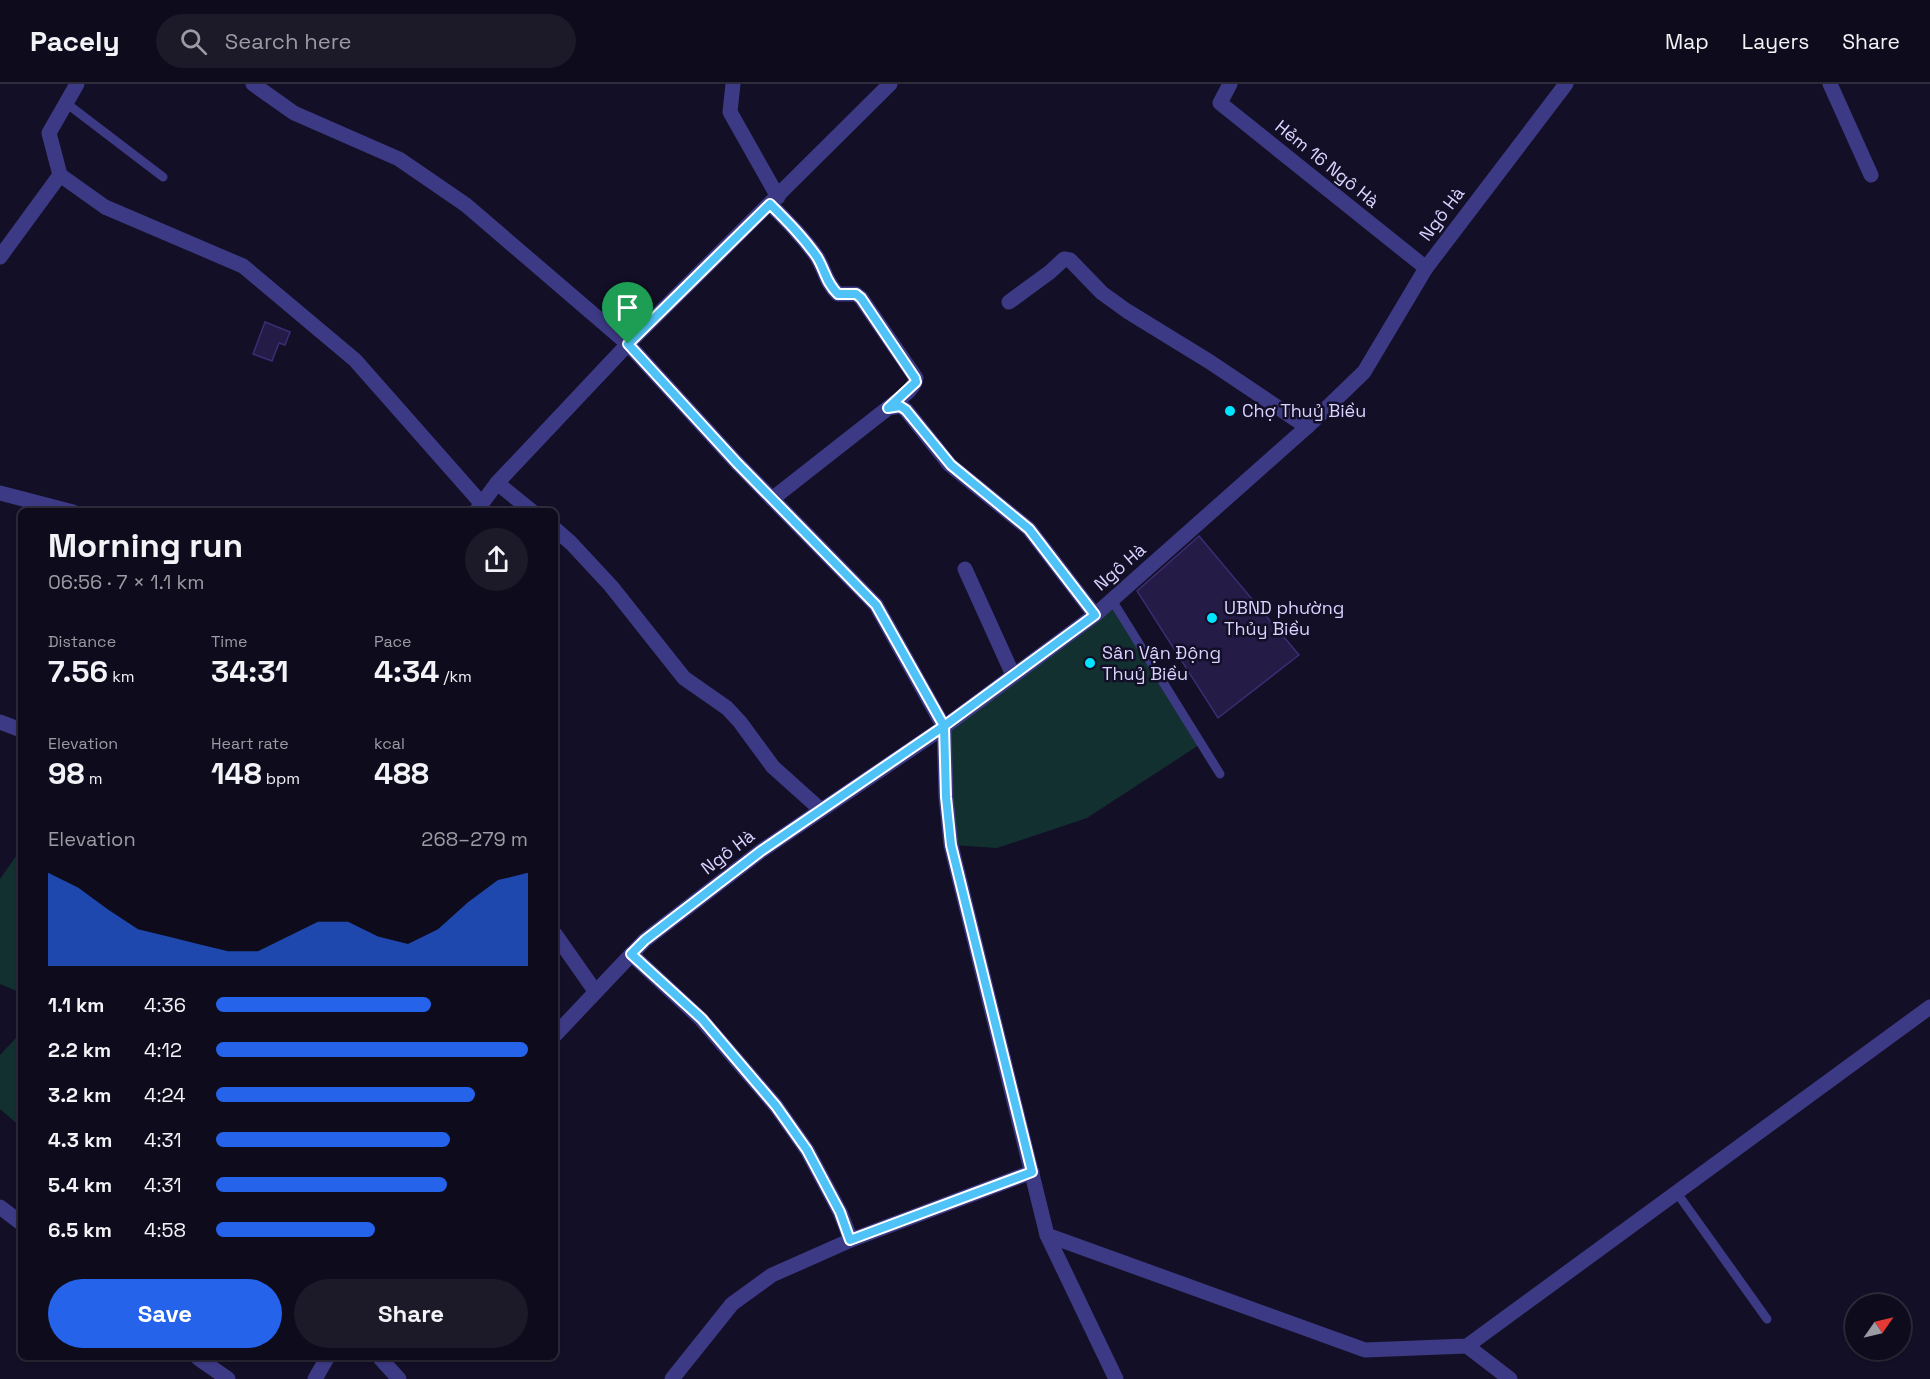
<!DOCTYPE html>
<meta charset="utf-8">
<style>
body{margin:0;font-family:"Space Grotesk",sans-serif;background:#1c1929;color:#f1f3f6;height:100vh;display:flex;flex-direction:column;font-size:22px;white-space:nowrap}
*{box-sizing:border-box;margin:0}
p{font-size:20px;color:#9b9ba3}
.icon{flex:none;width:33px;height:33px;fill:none;stroke:currentColor;stroke-width:2;stroke-linecap:round;stroke-linejoin:round}
.map{position:relative;flex:1;overflow:hidden}
.panel{position:absolute;left:18px;top:424px;width:540px;height:852px;display:flex;flex-direction:column;background:#0e0b1c;border-radius:9px;box-shadow:0 2px 4px #0004,0 0 0 2px #2e2b3b}
.panel>*{flex:none}
.needle{width:39px;rotate:56deg}
.buttons{position:absolute;left:1845px;top:1210px;display:grid;gap:12px}
.buttons a{display:grid;place-items:center;width:66px;height:66px;border-radius:50%;background:#0e0b1c;box-shadow:0 2px 4px #0004,0 0 0 2px #2e2b3b;font-size:30px}
.pin{position:absolute;display:grid;place-items:center;width:51px;height:51px;color:#fff;margin:-62px -26px;border-radius:50% 50% 50% 0;rotate:-45deg;box-shadow:0 0 6px #0007}
.pin .icon{rotate:45deg}
.round{display:grid;place-items:center;flex:none;width:63px;height:63px;border-radius:32px;background:#1c1929}
.overview{display:flex;align-items:center;justify-content:space-between;height:102px;padding:0 30px}
h1{font-size:33px;font-weight:600;line-height:45px}
.figures{display:grid;grid-template-columns:repeat(3,1fr);gap:9px;height:102px;padding:6px 30px}
.figures div{display:grid;align-content:center}
.figures b{font-size:30px;font-weight:600}
.figures small{font-size:16px;font-weight:400}
.figures p{font-size:16px}
.chart{height:168px;padding:12px 30px}
.chart p{display:flex;justify-content:space-between}
.chart svg{width:100%;height:108px;margin-top:6px;fill:#2563eb;opacity:.7}
.primary-button{display:flex;gap:12px;margin-top:auto;padding:12px 30px}
.primary-button a{flex:1;height:69px;border-radius:36px;background:#2563eb;color:#fff;font-size:24px;font-weight:600;line-height:69px;text-align:center}
.primary-button a+a{background:#1c1929;color:#f1f3f6}
ul{padding:0 30px;list-style:none;font-size:20px}
li{display:grid;grid-template-columns:96px 72px 1fr;align-items:center;height:45px}
li i{height:15px;border-radius:8px;background:#2563eb}
header{display:flex;align-items:center;gap:36px;box-sizing:border-box;height:84px;padding:0 30px;background:#0e0b1c;border-bottom:2px solid #2e2b3b}
header strong{font-size:28px}
nav{display:flex;gap:33px;margin-inline-start:auto;font-size:21px}
.search{width:420px;height:54px;background:#1c1929;display:flex;align-items:center;gap:15px;box-sizing:border-box;padding:0 21px;border-radius:33px;color:#9b9ba3;font-size:22px}
.map>svg:first-child{display:block}
</style>
<header>
<strong>Pacely</strong>
<div class="search"><svg class="icon" aria-label="search" viewBox="0 0 24 24"><circle cx="10" cy="10" r="6"/><path d="M15 15l6 6"/></svg>Search here</div>
<nav><a>Map</a><a>Layers</a><a>Share</a></nav>
</header>
<div class="map">
<svg width="1930" height="1295" viewBox="0 0 1930 1295">
<rect width="100%" height="100%" fill="#130f26"/>
<!-- green -->
<g fill="#12302f">
<polygon points="1112,516 1202,659 1087,734 997,764 951,761 944,643"/>
<polygon points="21,765 21,1043 0,1025 0,971 16,954 19,908 0,900 0,795"/>
</g>
<!-- building -->
<g fill="#241b47" stroke="#3b2d73" stroke-width="1.5">
<polygon points="265,238 290,248 285,261 279,259 272,277 253,270"/>
<polygon points="1199,452 1299,571 1218,634 1137,507"/>
</g>
<g fill="none" stroke-linecap="round" stroke-linejoin="round">
<!-- service -->
<g stroke="#3d3a85" stroke-width="9">
<polyline points="66,19 163,93"/>
<polyline points="1112,516 1220,690"/>
<polyline points="1677,1109 1767,1235"/>
</g>
<!-- minor -->
<g stroke="#3d3a85" stroke-width="15">
<polyline points="77,0 49,49 60,91 105,123 243,182 355,276 482,420"/>
<polyline points="253,0 294,29 399,75 466,121 628,260 737,379 876,521 944,643 946,713 951,761 1047,1151 1365,1266 1467,1262 1930,923"/>
<polyline points="733,0 730,28 778,113"/>
<polyline points="1230,0 1220,19 1426,184"/>
<polyline points="1830,0 1871,91"/>
<path d="M 770,120 C 787,137 803,153 817,173 C 825,186 826,199 838,210 L 856,210 L 861,214 L 916,294 C 915,306 897,316 888,324"/>
<polyline points="0,173 60,91"/>
<polyline points="1009,218 1050,188 1064,175 1070,176 1102,209 1127,227 1210,278 1307,343"/>
<polyline points="497,399 533,428"/>
<polyline points="0,409 73,428"/>
<polyline points="772,415 888,324 900,322 906,326 950,381 1029,445 1095,531"/>
<polyline points="477,426 497,399 628,260 890,0"/>
<polyline points="555,445 571,459 611,502 684,594 727,624 740,638 773,683 821,726"/>
<polyline points="965,485 1013,591"/>
<polyline points="555,850 595,907"/>
<polyline points="631,870 701,935 776,1022 807,1066 840,1128 851,1156"/>
<polyline points="0,1123 21,1139"/>
<polyline points="1047,1151 1116,1295"/>
<polyline points="1467,1262 1510,1295"/>
<polyline points="198,1274 228,1295"/>
<polyline points="380,1274 399,1295"/>
<polyline points="315,1295 327,1274"/>
<polyline points="672,1295 732,1220 772,1191 851,1156 1032,1088"/>
</g>
<!-- tertiary -->
<g stroke="#3d3a85" stroke-width="15">
<polyline points="0,638 21,646"/>
<polyline points="555,951 645,856 761,767 944,643 1095,531 1307,343 1364,288 1426,184 1566,0"/>
</g>
</g>
<g fill="none" stroke-linecap="round" stroke-linejoin="round">
<defs>
<path id="route" d="M 628,260 L 737,379 L 876,521 L 944,642 L 761,767 L 645,856 L 631,870 L 702,935 L 776,1022 L 807,1066 L 840,1128 L 850,1156 L 1032,1088 L 951,761 L 946,713 L 944,642 L 1095,531 L 1029,445 L 951,381 L 906,326 L 900,322 L 888,324 L 916,298 L 915,294 L 861,214 L 856,210 L 838,210 C 826,199 825,186 817,173 C 803,153 787,137 770,120 L 628,260"/>
</defs>
<!-- route casing -->
<use href="#route" stroke="#fff" stroke-width="12"/>
<!-- route -->
<use href="#route" stroke="#4fc3f7" stroke-width="8"/>
</g>
<!-- markers -->
<g fill="#00e5ff" stroke="#130f26" stroke-width="2">
<circle cx="1230" cy="327" r="6"/>
<circle cx="1212" cy="534" r="6"/>
<circle cx="1090" cy="579" r="6"/>
</g>
<g text-anchor="middle" stroke-width="5" stroke-linejoin="round" paint-order="stroke">
<!-- street labels -->
<g font-size="18" fill="#d9d4ff" stroke="#130f26">
<text transform="translate(1327 80) rotate(39)" y="6">Hẻm 16 Ngô Hà</text>
<text transform="translate(1442 130) rotate(-53)" y="6">Ngô Hà</text>
<text transform="translate(1120 483) rotate(-41)" y="6">Ngô Hà</text>
<text transform="translate(728 768) rotate(-37)" y="6">Ngô Hà</text>
</g>
<!-- poi labels -->
<g font-size="18" fill="#d9d4ff" stroke="#130f26" text-anchor="start">
<text x="1242" y="333">Chợ Thuỷ Biều</text>
<text x="1224" y="530">UBND phường<tspan x="1224" dy="21">Thủy Biều</tspan></text>
<text x="1102" y="575">Sân Vận Động<tspan x="1102" dy="21">Thuỷ Biều</tspan></text>
</g>
</g>
</svg>
<div class="buttons">
<a><svg class="needle" viewBox="-14 -14 28 28"><path d="M0-13l5 13h-10z" fill="#e53935"/><path d="M0 13l5-13h-10z" fill="#9b9ba3"/></svg></a>
</div>
<div class="pin" style="left:628px;top:260px;background:#1e9e55"><svg class="icon" aria-label="arrive" viewBox="0 0 24 24"><path d="M6 21V4h12l-3 4 3 4H6"/></svg></div>
<section class="panel">
<div class="overview"><div><h1>Morning run</h1><p>06:56 · 7 × 1.1 km</p></div><a class="round"><svg class="icon" aria-label="share" viewBox="0 0 24 24"><path d="M12 15V3M7 8l5-5 5 5M5 13v7h14v-7"/></svg></a></div>
<div class="figures">
<div><p>Distance</p><b>7.56<small> km</small></b></div>
<div><p>Time</p><b>34:31</b></div>
<div><p>Pace</p><b>4:34<small> /km</small></b></div>
</div>
<div class="figures">
<div><p>Elevation</p><b>98<small> m</small></b></div>
<div><p>Heart rate</p><b>148<small> bpm</small></b></div>
<div><p>kcal</p><b>488</b></div>
</div>
<div class="chart"><p><span>Elevation</span>268–279 m</p>
<svg viewBox="0 0 160 44" preserveAspectRatio="none"><path d="M0 44V6L10 12L20 21L30 29L40 32L50 35L60 38L70 38L80 32L90 26L100 26L110 32L120 35L130 29L140 18L150 9L160 6V44z"/></svg>
</div>
<ul>
<li><b>1.1 km</b>4:36<i style="width:69%"></i></li>
<li><b>2.2 km</b>4:12<i style="width:100%"></i></li>
<li><b>3.2 km</b>4:24<i style="width:83%"></i></li>
<li><b>4.3 km</b>4:31<i style="width:75%"></i></li>
<li><b>5.4 km</b>4:31<i style="width:74%"></i></li>
<li><b>6.5 km</b>4:58<i style="width:51%"></i></li>
</ul>
<div class="primary-button"><a>Save</a><a>Share</a></div>
</section>
</div>
